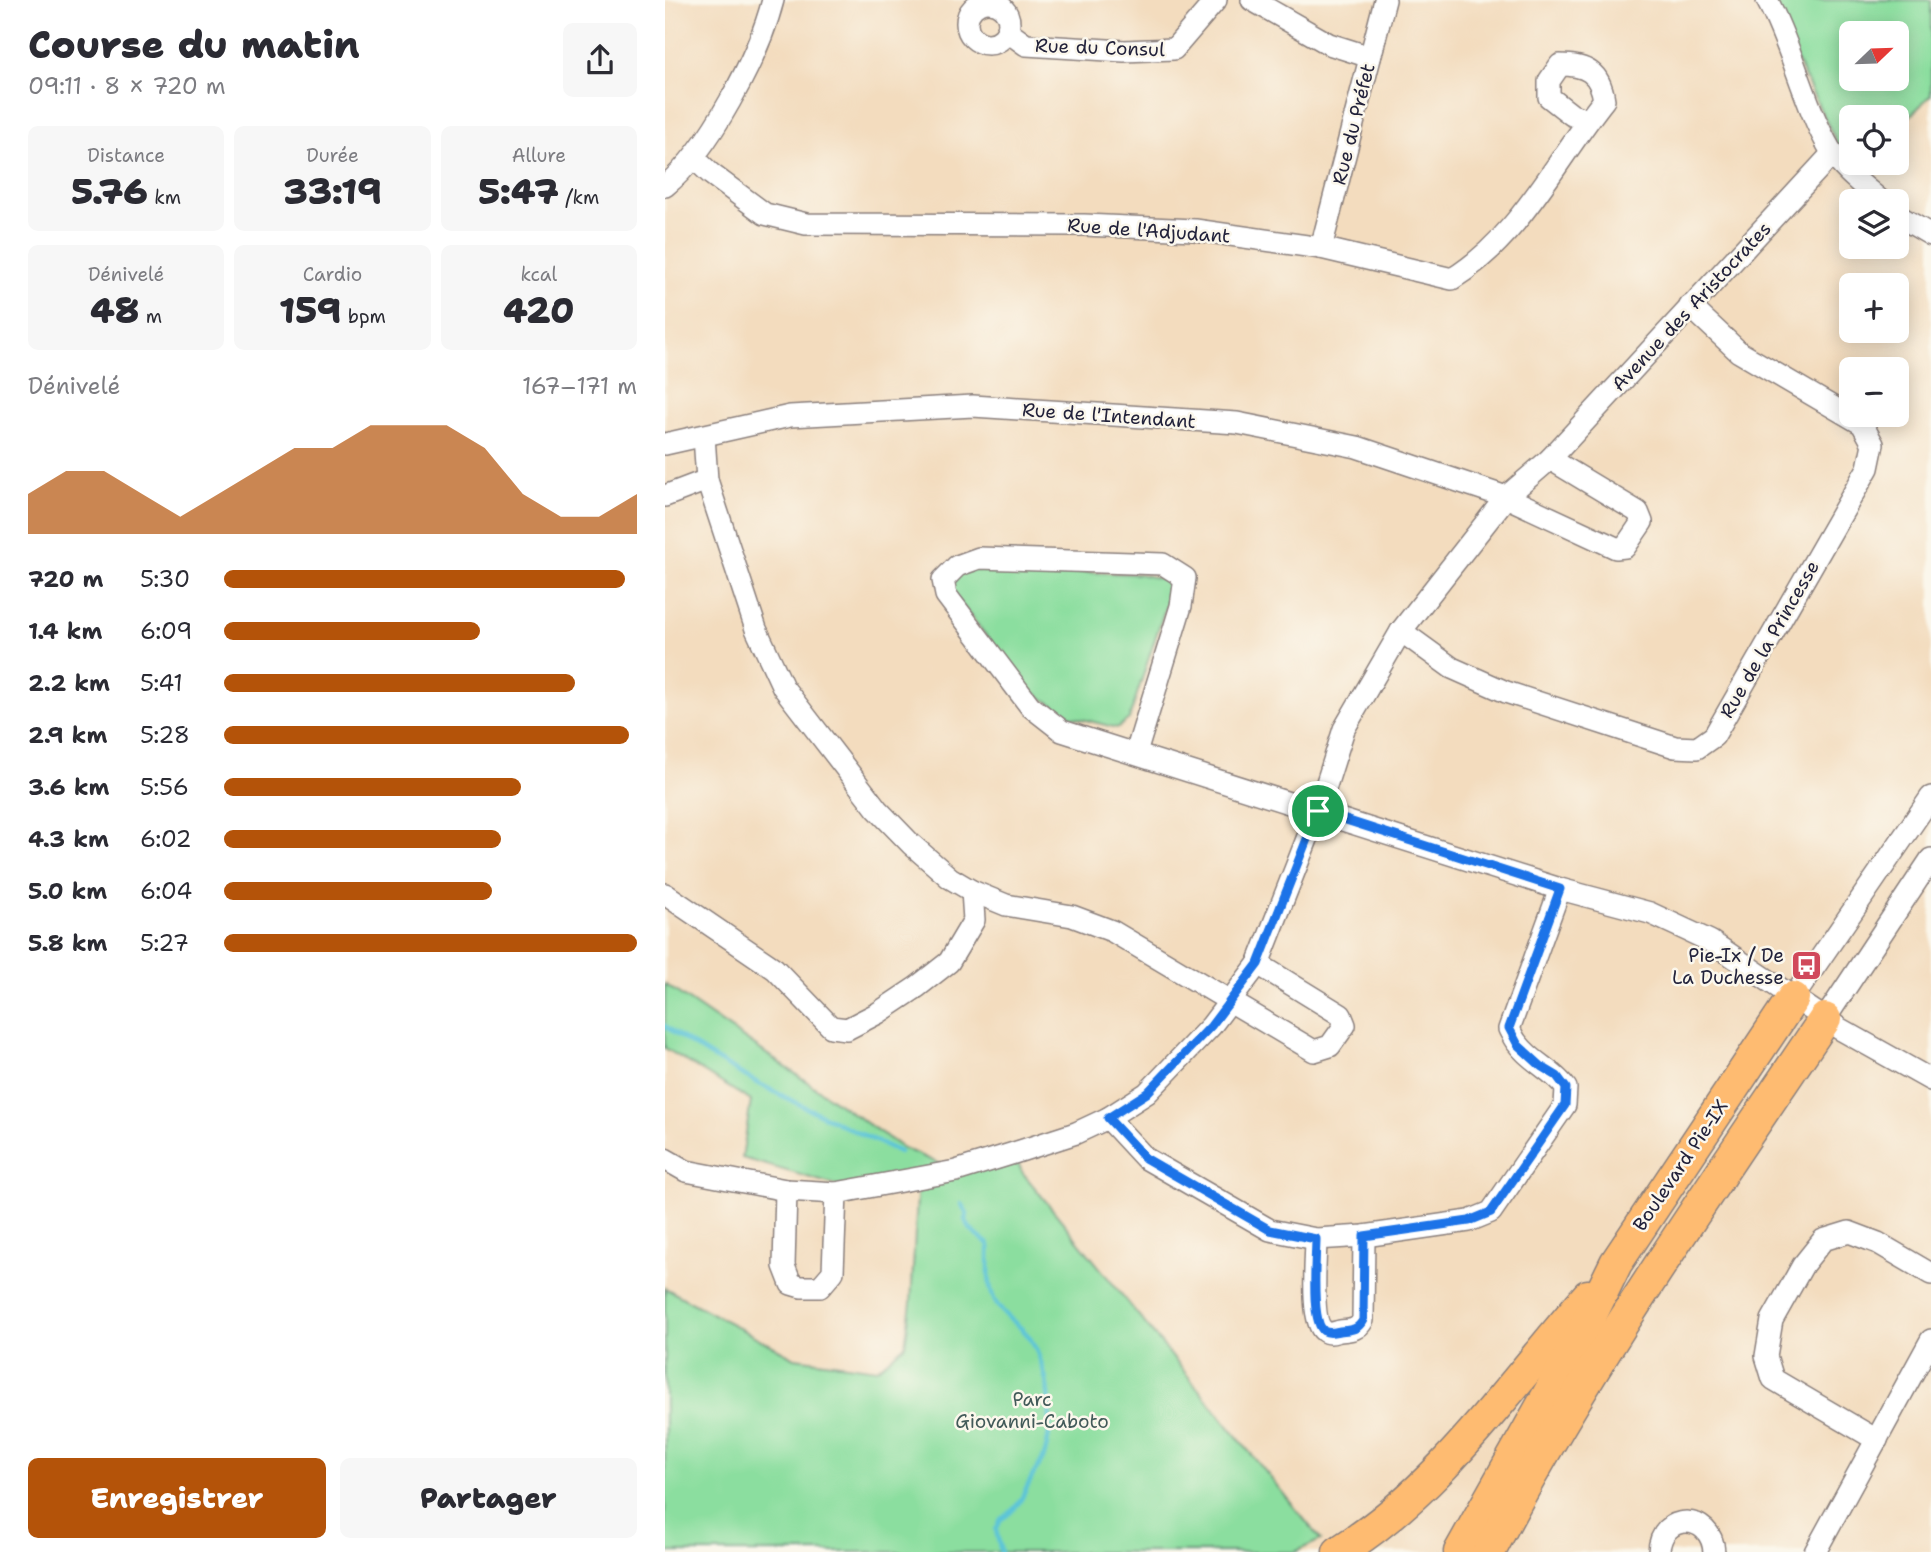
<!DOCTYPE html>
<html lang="fr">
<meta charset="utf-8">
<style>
body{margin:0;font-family:"Shantell Sans",sans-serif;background:#f7f7f7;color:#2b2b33;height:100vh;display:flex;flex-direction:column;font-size:26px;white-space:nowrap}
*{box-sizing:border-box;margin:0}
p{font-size:23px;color:#7c7c81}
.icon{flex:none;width:38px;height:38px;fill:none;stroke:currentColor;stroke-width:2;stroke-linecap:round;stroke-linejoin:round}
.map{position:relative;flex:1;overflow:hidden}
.drawer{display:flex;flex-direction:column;background:#fff;width:665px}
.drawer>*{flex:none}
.needle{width:46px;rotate:67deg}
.fabs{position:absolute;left:1174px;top:21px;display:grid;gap:14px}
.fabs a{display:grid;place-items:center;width:70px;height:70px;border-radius:10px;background:#fff;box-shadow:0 4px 18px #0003;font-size:35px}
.pin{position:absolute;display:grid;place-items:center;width:60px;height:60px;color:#fff;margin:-30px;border:4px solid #fff;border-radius:50%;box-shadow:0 2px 7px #0007}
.round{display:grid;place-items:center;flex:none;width:74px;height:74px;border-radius:10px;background:#f7f7f7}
.head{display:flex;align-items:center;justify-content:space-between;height:119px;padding:0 28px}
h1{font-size:38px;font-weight:800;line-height:52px}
.figures{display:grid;grid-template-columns:repeat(3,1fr);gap:10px;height:119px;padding:7px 28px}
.figures div{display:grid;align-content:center;border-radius:10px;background:#f7f7f7;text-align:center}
.figures b{font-size:35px;font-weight:800}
.figures small{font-size:19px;font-weight:400}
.figures p{font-size:19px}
.chart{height:196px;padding:14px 28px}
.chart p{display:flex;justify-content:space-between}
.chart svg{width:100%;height:126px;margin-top:7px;fill:#b45309;opacity:.7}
.button{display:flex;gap:14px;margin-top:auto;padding:14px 28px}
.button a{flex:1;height:80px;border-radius:10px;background:#b45309;color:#fff;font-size:28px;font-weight:800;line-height:80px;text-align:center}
.button a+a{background:#f7f7f7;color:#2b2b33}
ul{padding:0 28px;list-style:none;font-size:23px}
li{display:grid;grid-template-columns:112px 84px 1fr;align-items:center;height:52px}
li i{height:18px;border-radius:9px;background:#b45309}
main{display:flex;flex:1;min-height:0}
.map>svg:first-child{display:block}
</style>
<main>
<section class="drawer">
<div class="head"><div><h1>Course du matin</h1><p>09:11 · 8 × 720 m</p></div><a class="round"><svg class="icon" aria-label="share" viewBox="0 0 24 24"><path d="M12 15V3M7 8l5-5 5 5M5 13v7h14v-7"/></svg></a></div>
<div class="figures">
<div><p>Distance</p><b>5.76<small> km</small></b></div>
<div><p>Durée</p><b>33:19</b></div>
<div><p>Allure</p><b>5:47<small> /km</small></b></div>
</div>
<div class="figures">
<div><p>Dénivelé</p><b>48<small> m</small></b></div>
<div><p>Cardio</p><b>159<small> bpm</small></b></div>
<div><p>kcal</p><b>420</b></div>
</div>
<div class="chart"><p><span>Dénivelé</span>167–171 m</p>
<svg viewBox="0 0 160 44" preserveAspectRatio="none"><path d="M0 44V30L10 22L20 22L30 30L40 38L50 30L60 22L70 14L80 14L90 6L100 6L110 6L120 14L130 30L140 38L150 38L160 30V44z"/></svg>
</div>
<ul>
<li><b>720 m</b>5:30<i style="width:97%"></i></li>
<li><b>1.4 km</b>6:09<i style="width:62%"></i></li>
<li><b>2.2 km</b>5:41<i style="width:85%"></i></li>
<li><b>2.9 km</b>5:28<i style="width:98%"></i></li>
<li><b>3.6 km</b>5:56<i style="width:72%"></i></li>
<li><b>4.3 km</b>6:02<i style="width:67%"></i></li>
<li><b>5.0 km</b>6:04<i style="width:65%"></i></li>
<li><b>5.8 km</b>5:27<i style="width:100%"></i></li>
</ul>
<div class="button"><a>Enregistrer</a><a>Partager</a></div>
</section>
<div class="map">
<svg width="1266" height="1552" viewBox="0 0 1266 1552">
<rect width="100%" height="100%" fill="#fbf7ec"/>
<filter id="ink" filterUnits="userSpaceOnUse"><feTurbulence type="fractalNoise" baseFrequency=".0143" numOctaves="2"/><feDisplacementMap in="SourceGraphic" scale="14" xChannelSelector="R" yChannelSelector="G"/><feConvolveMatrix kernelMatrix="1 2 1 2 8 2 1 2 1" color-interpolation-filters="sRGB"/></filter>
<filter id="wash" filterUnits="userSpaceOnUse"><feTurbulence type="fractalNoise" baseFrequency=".00686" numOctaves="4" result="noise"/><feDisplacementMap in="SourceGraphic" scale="28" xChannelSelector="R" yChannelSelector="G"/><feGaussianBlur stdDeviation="1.57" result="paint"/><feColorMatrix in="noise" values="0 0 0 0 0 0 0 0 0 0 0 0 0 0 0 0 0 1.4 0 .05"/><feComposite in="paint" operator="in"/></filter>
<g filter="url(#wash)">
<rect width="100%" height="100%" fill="#f3dcbe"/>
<!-- green -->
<g fill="#8bde9f" stroke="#56806d" stroke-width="2" fill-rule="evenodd">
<path d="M 1102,0 L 1266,0 L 1266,95 L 1232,129 L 1232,117 L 1186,117 L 1186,163 L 1198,163 L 1187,174 ZM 1186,33 L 1232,33 L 1232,79 L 1186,79 Z"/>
<polygon points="313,569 475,574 497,579 504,585 504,596 464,719 452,728 405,716 365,690 285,591 294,573"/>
<polygon points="0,984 238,1148 291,1171 349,1153 357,1172 656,1540 630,1552 0,1552 0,1288 130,1358 212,1369 240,1345 246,1303 253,1180 187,1190 77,1158 86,1101 0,1048"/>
</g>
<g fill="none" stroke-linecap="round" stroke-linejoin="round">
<!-- stream -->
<g stroke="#5cc4d8" stroke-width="4.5">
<path d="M 0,1026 C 72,1078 155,1114 234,1152"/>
<path d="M 296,1204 L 302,1213 L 301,1221 C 305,1233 315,1236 324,1245 C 325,1265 321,1286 331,1303 C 339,1317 356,1325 365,1338 C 384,1371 390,1417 380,1453 C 378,1462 371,1469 367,1477 C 358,1495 354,1509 336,1519 L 331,1530 L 336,1552"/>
</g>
</g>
</g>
<g filter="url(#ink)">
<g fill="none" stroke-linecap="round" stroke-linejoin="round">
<defs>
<g id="minor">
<polyline points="587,0 664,44 705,57"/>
<path d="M 1102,0 C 1128,48 1138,103 1166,151 C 1177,170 1200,187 1216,201"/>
<circle cx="323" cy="23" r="21"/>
<polyline points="343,32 361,45 459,51 509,49 551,0"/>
<path d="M 29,158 L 46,174 L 100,214 L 141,224 L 419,225 L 530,230 L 656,248 L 787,279 C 854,238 891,160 939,100 C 935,72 921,65 895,65 L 884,81 L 884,97 L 907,115 L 923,120"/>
<path d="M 0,186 C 44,151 94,55 108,0"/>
<polyline points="1232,215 1266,235"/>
<polyline points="656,248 720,0"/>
<polyline points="39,436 42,480 91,629 118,687 212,809 246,844 285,878 307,891 341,905 407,916 447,931 649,1051 665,1046 680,1025 676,1015 593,964"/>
<polyline points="0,444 125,416 308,406 572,423 692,447 841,497 951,548 960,547 977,522 973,512 885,459"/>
<polyline points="0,496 42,480"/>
<polyline points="736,631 787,668 841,692 1010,747 1032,748 1049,736 1203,468 1208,444 1197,424 1074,352 1025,306"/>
<polyline points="471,753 516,606 520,578 498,564 314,558 292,566 278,580 281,595 365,706 397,731 895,889 985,913 1045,941 1175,1029 1266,1080"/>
<polyline points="0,894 110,969 166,1027 182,1029 213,1013 252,987 284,962 309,920 307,891"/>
<polyline points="1128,998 1266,797"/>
<polyline points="1160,1019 1266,859"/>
<path d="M 443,1118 L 480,1158 L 605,1230 L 651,1239 L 699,1236 L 804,1221 L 826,1212 L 900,1105 L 901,1088 C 888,1070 866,1062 853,1044 C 849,1040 847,1034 844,1029 L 895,889"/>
<polyline points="0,1159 21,1171 121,1190 171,1193 291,1171 349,1153 411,1133 443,1118 482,1093 546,1026 593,964 653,811 679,729 736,631 841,497 885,459 1168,153"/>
<polyline points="121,1190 119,1266 126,1284 136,1287 155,1287 168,1272 171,1193"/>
<path d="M 651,1239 C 651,1257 645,1321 659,1331 C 664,1335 670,1332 675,1331 C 686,1330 693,1330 698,1320 L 699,1236"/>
<polyline points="1212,1440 1108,1379 1101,1356 1107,1320 1138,1265 1158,1240 1184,1232 1213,1243 1266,1274"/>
<path d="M 994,1552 C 995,1512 1047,1512 1049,1552"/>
<polyline points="1150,1552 1266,1340"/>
</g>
<g id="highway">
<path d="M 674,1552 C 777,1488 844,1386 923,1296"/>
<polyline points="795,1552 908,1351 951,1263 1128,998"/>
<path d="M 824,1552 C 921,1366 1043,1193 1160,1019"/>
</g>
</defs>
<!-- minor casing -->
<use href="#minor" stroke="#8a7f7c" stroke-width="24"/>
<!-- highway casing -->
<use href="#highway" stroke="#8a7f7c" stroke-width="35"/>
<!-- minor -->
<use href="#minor" stroke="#fff" stroke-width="21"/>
<!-- highway -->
<use href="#highway" stroke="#febb71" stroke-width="32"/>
</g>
</g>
<g fill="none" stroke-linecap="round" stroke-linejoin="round" filter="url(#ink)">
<defs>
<path id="route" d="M 653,811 L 895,889 L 844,1028 L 853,1045 L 877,1067 L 892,1076 L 901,1088 L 900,1105 L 826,1212 L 804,1221 L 699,1236 L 698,1320 C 693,1330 686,1330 675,1331 C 670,1332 664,1334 659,1331 C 645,1321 651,1257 651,1239 L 605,1230 L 480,1158 L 443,1118 L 482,1093 L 546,1026 L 593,964 Z"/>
</defs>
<!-- route casing -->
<use href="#route" stroke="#fff" stroke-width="14"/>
<!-- route -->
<use href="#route" stroke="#1a73e8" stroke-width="9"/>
</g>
<!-- icons -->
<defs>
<symbol id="bus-square" viewBox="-11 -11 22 22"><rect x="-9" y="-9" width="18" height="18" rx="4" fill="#d1495b" stroke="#fbf7ec"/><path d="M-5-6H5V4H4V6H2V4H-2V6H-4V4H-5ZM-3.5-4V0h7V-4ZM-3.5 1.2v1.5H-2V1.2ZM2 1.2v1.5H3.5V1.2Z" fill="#fff"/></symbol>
</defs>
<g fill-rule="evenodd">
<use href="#bus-square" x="1124" y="948" width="35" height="35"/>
</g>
<g text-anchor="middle" stroke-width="5" stroke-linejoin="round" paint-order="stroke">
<!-- street labels -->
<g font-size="19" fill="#22223b" stroke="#fbf7ec">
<text transform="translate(435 47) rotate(2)" y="7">Rue du Consul</text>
<text transform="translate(688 124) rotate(-76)" y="7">Rue du Préfet</text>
<text transform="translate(484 230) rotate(4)" y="7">Rue de l'Adjudant</text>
<text transform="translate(1026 306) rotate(-47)" y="7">Avenue des Aristocrates</text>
<text transform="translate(444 415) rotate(4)" y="7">Rue de l'Intendant</text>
<text transform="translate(1104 639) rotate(-60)" y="7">Rue de la Princesse</text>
<text transform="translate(1015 1165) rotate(-56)" y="7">Boulevard Pie-IX</text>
</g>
<!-- poi labels -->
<g font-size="19" fill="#22223b" stroke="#fbf7ec" text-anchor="end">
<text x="1119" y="962">Pie-Ix / De<tspan x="1119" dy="22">La Duchesse</tspan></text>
</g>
<!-- park labels -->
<g font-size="19" fill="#425a59" stroke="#fbf7ec">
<text x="367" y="1406">Parc<tspan x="367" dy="22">Giovanni-Caboto</tspan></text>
</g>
</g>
</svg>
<div class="fabs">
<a><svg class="needle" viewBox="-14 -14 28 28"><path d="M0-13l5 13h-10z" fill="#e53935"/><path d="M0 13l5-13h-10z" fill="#7c7c81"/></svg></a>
<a><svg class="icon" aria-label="locate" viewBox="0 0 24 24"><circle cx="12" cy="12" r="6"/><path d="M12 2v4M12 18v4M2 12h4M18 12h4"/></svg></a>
<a><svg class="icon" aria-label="layers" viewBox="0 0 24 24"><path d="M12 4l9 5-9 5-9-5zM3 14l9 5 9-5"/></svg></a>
<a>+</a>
<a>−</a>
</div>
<div class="pin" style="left:653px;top:811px;background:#1e9e55"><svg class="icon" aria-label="arrive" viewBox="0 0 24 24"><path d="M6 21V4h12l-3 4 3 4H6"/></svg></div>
</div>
</main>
